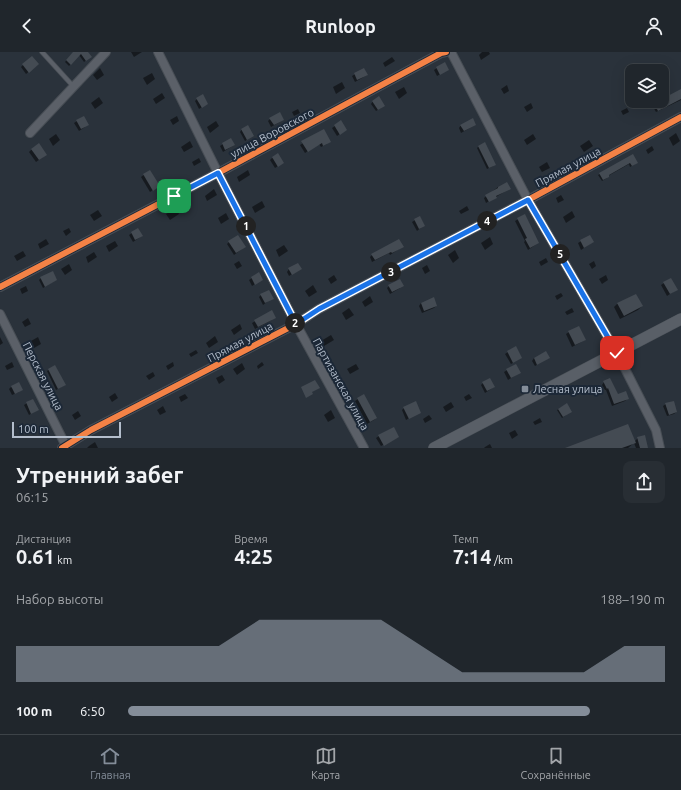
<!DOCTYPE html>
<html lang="ru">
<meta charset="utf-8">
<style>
body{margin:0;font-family:Ubuntu,sans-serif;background:#282e34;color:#f1f3f6;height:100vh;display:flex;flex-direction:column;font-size:15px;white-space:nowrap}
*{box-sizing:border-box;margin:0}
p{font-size:13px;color:#a2a5a9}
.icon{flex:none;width:22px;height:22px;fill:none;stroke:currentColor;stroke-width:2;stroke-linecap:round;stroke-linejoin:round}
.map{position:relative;height:396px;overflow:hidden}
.drawer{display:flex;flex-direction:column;background:#20262c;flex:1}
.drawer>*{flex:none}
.buttons{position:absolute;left:625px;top:12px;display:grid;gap:8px}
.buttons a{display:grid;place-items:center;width:44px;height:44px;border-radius:8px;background:#20262c;box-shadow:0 4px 16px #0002,0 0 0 1px #3d4348;font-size:20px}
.scale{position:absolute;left:12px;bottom:10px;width:109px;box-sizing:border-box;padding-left:4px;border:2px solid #b4becc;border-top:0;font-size:11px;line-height:14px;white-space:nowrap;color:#b4becc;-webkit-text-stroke:3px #1c2837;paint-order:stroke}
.pin{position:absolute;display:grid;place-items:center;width:34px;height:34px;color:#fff;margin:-17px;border-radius:8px;box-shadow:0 2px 6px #0006}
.km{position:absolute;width:20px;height:20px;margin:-10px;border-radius:50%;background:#222;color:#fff;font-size:11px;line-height:20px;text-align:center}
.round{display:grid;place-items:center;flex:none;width:42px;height:42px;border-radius:8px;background:#282e34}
.headline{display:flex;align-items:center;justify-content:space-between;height:68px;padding:0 16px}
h1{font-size:22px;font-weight:700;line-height:30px}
.figures{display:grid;grid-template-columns:repeat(3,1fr);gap:6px;height:68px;padding:4px 16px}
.figures div{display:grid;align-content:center}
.figures b{font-size:20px;font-weight:700}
.figures small{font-size:11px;font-weight:400}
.figures p{font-size:11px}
.chart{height:112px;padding:8px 16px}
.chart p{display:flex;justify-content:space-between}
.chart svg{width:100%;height:72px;margin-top:4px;fill:#848d99;opacity:.7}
ul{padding:0 16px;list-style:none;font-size:13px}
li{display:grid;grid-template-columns:64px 48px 1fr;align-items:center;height:30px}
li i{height:10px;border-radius:5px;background:#848d99}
header{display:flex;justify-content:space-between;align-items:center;height:52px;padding:0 16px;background:#20262c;font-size:18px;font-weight:700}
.tab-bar{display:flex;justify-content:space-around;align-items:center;height:56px;border-top:1px solid #3d4348;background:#20262c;font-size:11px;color:#a2a5a9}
.tab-bar a{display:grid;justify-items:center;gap:2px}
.tab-bar .selected{color:#848d99}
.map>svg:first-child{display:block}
</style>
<header><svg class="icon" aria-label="back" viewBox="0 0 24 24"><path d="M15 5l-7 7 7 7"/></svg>Runloop<svg class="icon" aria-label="person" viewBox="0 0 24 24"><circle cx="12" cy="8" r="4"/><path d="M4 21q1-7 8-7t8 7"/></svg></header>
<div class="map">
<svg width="681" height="396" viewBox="0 0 681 396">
<rect width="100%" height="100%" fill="#2a323b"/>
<!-- shadow -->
<g fill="#0007">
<polygon points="78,0 86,0 90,5 84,10 79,3 69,14 65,10 71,3"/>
<polygon points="131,0 142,0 134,5"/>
<polygon points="482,0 489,0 490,2 481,8 479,3"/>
<polygon points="392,5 395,9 385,15 383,11"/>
<polygon points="444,11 448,18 437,24 434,18"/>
<polygon points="23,13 36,14 26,22 21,15"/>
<polygon points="100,16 104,23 97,28 93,23"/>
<polygon points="364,17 367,23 355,30 352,24"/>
<polygon points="152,21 155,27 147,33 143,26"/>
<polygon points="342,30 345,36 336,42 333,35"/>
<polygon points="507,33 509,39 504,42 501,37"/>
<polygon points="404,35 407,41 399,47 395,40"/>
<polygon points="681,39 681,48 656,60 651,51 653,49 662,49"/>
<polygon points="162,41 165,46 156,52 153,47"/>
<polygon points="99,45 103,51 95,57 91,51"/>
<polygon points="197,47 207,52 199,57 195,49"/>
<polygon points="373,49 381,56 376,59 371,52"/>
<polygon points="531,51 533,56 527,60 524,55"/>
<polygon points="627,56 629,60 623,63 621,59"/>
<polygon points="298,57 300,61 294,64 292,60"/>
<polygon points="177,64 179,69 173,73 170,68"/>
<polygon points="270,67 283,68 271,75 268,69"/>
<polygon points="77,69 85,75 79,79 74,71"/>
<polygon points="216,69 219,74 210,81 207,75"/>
<polygon points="341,70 346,78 337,84 332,76"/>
<polygon points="461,73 475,73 461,81 459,76"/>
<polygon points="242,77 252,84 245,89 240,80"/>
<polygon points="324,78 327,92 321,95 319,92 305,101 300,93"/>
<polygon points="676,81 680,89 673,94 669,86"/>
<polygon points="56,82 60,88 53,94 49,87"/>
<polygon points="533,82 536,87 527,93 524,88"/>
<polygon points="231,87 234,93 223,100 220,94"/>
<polygon points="589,88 593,94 584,100 580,94"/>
<polygon points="190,89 193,95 184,100 181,95"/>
<polygon points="479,94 493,114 487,117 477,96"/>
<polygon points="652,94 654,98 648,102 646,98"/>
<polygon points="32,97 43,105 36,110 29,100"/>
<polygon points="633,104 637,111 635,112 630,115 629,112 608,124 607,126 602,129 598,123 600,122"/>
<polygon points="199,106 201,110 194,114 192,110"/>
<polygon points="272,106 283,111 275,116 270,108"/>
<polygon points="547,110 550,116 542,120 539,115"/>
<polygon points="248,118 250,123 239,130 237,125"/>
<polygon points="149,119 156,136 150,140 141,125"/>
<polygon points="498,135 509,137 486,151 484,146"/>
<polygon points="214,137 217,143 207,149 205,144"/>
<polygon points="561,143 564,148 558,151 556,146"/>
<polygon points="262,149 265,155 255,161 252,155"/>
<polygon points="467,154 469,158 461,162 459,159"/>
<polygon points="176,156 179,162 170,168 166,162"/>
<polygon points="98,158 102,164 94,169 90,163"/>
<polygon points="572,159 575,165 566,171 563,165"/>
<polygon points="226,161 229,167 221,172 218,166"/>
<polygon points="525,163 538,191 528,198 524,190 525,189 515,169"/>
<polygon points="420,165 424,173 417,179 412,170"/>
<polygon points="69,176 71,180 66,184 63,179"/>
<polygon points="132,181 142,184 133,190 129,183"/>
<polygon points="590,184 593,190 581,198 578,191"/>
<polygon points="490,185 493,192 485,198 481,191"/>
<polygon points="46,187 49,192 40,197 38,192"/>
<polygon points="115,189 118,194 109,200 106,194"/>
<polygon points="229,190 242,197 234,203 227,192"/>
<polygon points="284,193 288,199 279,205 276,198"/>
<polygon points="402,195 390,203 389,201 372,210 370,205 372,203"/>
<polygon points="455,198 459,206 453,211 448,203"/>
<polygon points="23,199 26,204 17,209 14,204"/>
<polygon points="94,200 97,205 88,211 86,205"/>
<polygon points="546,206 548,210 541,214 539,210"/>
<polygon points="239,209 242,214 237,217 234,212"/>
<polygon points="594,209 596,214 592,217 589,212"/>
<polygon points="69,212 72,218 65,223 61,217"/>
<polygon points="427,213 430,219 425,222 422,216"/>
<polygon points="289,217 301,217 289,224 287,220"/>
<polygon points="258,222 262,228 252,234 249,228"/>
<polygon points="334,223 337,228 331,232 328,227"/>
<polygon points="606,223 608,228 602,232 599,227"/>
<polygon points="41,226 56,228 43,236 39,228"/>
<polygon points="664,231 676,238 667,244 661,233"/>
<polygon points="313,233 317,240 309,245 305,239"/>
<polygon points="26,234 28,239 22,242 20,237"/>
<polygon points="389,234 400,236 390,242 387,236"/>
<polygon points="561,241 563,244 557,248 555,244"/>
<polygon points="261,243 272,246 263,253 259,245"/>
<polygon points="370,244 373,250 365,255 362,250"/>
<polygon points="421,251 436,254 434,256 422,261 419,254"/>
<polygon points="617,252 642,254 638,258 620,267 614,255"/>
<polygon points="349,256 354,263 346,268 342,261"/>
<polygon points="572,256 574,260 567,263 565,260"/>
<polygon points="272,260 272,268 255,277 252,271"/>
<polygon points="28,266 31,272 25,275 22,270"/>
<polygon points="240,272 242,277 234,283 231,278"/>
<polygon points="569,280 585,288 572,295 566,282"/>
<polygon points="331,283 334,288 324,294 321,289"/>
<polygon points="215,284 218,290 209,296 206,291"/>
<polygon points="0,285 3,291 0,293"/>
<polygon points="38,285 41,292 34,296 31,289"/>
<polygon points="196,298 198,301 191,305 189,302"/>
<polygon points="508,300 521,306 511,312 505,302"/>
<polygon points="534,306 549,306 535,314 532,309"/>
<polygon points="12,310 14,315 7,318 5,314"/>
<polygon points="173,310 174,314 168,318 166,314"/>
<polygon points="262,310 264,313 258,317 257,314"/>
<polygon points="242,311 245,317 237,323 233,317"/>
<polygon points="356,312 359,317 350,322 347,317"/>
<polygon points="515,313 519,321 508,328 504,320"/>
<polygon points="55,314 65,333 56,338 47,319"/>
<polygon points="153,320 155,324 149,328 146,324"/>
<polygon points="222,323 225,328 219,332 216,326"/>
<polygon points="604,330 618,343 628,346 625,349 612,354 606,338 605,338 602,333"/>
<polygon points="483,331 494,335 485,341 481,333"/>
<polygon points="11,335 19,340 12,343 9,337"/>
<polygon points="115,341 118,346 112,350 109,345"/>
<polygon points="185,342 188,346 181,350 179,345"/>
<polygon points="469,342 472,346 466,349 464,345"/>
<polygon points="358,347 376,366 374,368 367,372 355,349"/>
<polygon points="32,348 37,358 29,363 24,353"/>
<polygon points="451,350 454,355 446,360 443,355"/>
<polygon points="567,352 570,360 562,366 557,358"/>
<polygon points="666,352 676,360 674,362 667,364 663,354"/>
<polygon points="163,354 166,360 160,363 157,358"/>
<polygon points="404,356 420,360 406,368 402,358"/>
<polygon points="331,358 335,366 328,370 324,363"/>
<polygon points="78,359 81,364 75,368 72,363"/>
<polygon points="429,363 432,367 425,371 423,367"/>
<polygon points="540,366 542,370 535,373 533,370"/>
<polygon points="46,374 49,379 44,382 41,378"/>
<polygon points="515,378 518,383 512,387 509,381"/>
<polygon points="379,384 398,385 381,394 376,386"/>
<polygon points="638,386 647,396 636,396 634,391 628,396 566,396 634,390"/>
<polygon points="95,390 98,396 87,396 89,394"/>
<polygon points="490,392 492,396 484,396 485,395"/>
</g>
<!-- building -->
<g fill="#444b53">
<polygon points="73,0 88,0 92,5 86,9 81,2 71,13 66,8"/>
<polygon points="32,4 39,12 29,21 22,12"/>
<polygon points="445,10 449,18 440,23 436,15"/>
<polygon points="364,16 368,23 357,28 354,21"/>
<polygon points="681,37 681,47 658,59 653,49 662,49 662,47"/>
<polygon points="203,42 208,52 202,56 196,46"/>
<polygon points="379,44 385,54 378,58 372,49"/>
<polygon points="280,60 284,68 274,73 269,66"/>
<polygon points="84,64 89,73 81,77 76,68"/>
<polygon points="473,66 476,73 464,79 460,73"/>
<polygon points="341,68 347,78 340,83 334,73"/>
<polygon points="248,73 254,84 247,88 241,77"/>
<polygon points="324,77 331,90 323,94 322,91 308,100 301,89"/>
<polygon points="231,86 235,93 225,98 222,91"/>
<polygon points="485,90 496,113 489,116 478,94"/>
<polygon points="39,91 47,103 39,108 31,97"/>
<polygon points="278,101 284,111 278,115 272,105"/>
<polygon points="633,102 638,111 632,114 630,111 609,123 609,125 603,128 599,121"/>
<polygon points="150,118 160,134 153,139 143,122"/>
<polygon points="507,130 511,137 496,144 497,146 489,150 485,143 498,136 498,135"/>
<polygon points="525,162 539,191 530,196 525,187 527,186 517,166"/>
<polygon points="420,164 425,174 419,177 414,167"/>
<polygon points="138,176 143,184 135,188 131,180"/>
<polygon points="238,183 246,195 236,201 228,189"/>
<polygon points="590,183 594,190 584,196 580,188"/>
<polygon points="399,187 404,195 392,201 391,200 375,208 371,202"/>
<polygon points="298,211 302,217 292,223 288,216"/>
<polygon points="53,219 57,228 45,235 40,225"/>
<polygon points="259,220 263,228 255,233 251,225"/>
<polygon points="671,226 678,238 670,242 663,230"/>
<polygon points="400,227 404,234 392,240 388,233"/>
<polygon points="269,238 274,247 265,251 260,242"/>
<polygon points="636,242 643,254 624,264 617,251"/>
<polygon points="434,245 437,254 424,259 421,251"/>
<polygon points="272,258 276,266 258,275 254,268"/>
<polygon points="579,274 586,288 575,293 568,279"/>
<polygon points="516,294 522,306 513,311 507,299"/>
<polygon points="546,299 550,306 537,313 534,306"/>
<polygon points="516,312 521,321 511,326 506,317"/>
<polygon points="55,313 66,333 58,337 48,317"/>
<polygon points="490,326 495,335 487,339 482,330"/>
<polygon points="610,326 618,342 626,339 629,347 614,352 608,336 607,337 603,329"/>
<polygon points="315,328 320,336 312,340 313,342 306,346 301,335"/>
<polygon points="19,330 23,338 15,342 11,334"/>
<polygon points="364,342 377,366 370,370 357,346"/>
<polygon points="33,347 39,358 31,362 26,350"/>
<polygon points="416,349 421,361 409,367 403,355"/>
<polygon points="674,349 677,360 669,363 665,351"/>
<polygon points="567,351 572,360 563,365 558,357"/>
<polygon points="628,372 636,391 622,396 565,396"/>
<polygon points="394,375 399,385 384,394 378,383"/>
<polygon points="645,383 648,396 640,396 637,385"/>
</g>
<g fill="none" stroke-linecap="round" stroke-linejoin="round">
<defs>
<polyline id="lane" points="42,0 73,34"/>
<g id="street">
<polyline points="158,0 218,121 296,272 364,396"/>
<polyline points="451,0 528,148 617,301 656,378 660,396"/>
<polyline points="30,81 106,0"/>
<polyline points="0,235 218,121 441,1 446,0"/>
<polyline points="0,262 67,396"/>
<polyline points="62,396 91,378 296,272 319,257 528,148 681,65"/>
</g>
<polyline id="secondary" points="434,396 681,267"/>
</defs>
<!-- lane casing -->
<use href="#lane" stroke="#484e55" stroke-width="5.5"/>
<!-- street casing -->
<use href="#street" stroke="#484e55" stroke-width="10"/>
<!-- secondary casing -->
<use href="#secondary" stroke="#484e55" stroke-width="12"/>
<!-- lane -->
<use href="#lane" stroke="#5b6068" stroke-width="4"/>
<!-- street -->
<use href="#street" stroke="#5b6068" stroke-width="8"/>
<!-- secondary -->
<use href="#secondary" stroke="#595f67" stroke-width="11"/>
<defs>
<g id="cycleway">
<polyline points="0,235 218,121 441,1 446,0"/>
<polyline points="62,396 91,378 296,272 319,257 528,148 681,65"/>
</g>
</defs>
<!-- cycleway casing -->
<use href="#cycleway" stroke="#1c2837" stroke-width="8"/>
<!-- cycleway -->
<use href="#cycleway" stroke="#f48246" stroke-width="6"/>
</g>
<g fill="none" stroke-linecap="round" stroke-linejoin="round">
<defs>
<polyline id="route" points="174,144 218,121 296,272 319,257 528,148 617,301"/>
</defs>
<!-- route casing -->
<use href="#route" stroke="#fff" stroke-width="8"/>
<!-- route -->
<use href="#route" stroke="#1a73e8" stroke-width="5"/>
</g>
<!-- markers -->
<rect fill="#848d99" stroke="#1c2837" stroke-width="1.5" x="521" y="333" width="8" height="8" rx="2"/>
<g text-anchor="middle" stroke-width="4" stroke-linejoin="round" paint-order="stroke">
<!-- street labels -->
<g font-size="11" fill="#b4becc" stroke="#1c2837">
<text transform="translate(272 81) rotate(-28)" y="4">улица Воровского</text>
<text transform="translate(568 115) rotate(-28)" y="4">Прямая улица</text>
<text transform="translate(240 290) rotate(-28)" y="4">Прямая улица</text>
<text transform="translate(43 324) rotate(63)" y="4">Перская улица</text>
<text transform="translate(341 332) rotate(61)" y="4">Партизанская улица</text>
</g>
<!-- poi labels -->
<g font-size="11" fill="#b4becc" stroke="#1c2837" text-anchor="start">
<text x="533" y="341">Лесная улица</text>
</g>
</g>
</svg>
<div class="buttons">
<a><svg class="icon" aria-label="layers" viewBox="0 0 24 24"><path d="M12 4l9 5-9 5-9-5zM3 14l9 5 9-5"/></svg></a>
</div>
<div class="scale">100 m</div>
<div class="pin" style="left:174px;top:144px;background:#1e9e55"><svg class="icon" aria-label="arrive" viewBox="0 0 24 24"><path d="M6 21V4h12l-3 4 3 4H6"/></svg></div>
<div class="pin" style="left:617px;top:301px;background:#d93025"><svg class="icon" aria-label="check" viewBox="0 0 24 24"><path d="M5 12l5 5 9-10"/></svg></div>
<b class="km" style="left:246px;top:174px">1</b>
<b class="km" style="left:295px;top:271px">2</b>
<b class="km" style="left:391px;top:220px">3</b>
<b class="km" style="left:487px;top:169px">4</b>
<b class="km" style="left:560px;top:202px">5</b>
</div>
<section class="drawer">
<div class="headline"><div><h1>Утренний забег</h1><p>06:15</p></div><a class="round"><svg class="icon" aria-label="share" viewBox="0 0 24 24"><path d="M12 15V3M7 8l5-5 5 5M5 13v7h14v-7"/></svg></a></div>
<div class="figures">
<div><p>Дистанция</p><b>0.61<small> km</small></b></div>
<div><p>Время</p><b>4:25</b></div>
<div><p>Темп</p><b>7:14<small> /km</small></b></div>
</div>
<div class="chart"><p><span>Набор высоты</span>188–190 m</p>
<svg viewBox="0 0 160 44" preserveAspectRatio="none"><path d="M0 44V22L10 22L20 22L30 22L40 22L50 22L60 6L70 6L80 6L90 6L100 22L110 38L120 38L130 38L140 38L150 22L160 22V44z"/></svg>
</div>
<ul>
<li><b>100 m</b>6:50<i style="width:86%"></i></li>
</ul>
</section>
<nav class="tab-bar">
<a class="selected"><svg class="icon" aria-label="home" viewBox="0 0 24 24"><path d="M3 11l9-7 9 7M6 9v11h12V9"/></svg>Главная</a>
<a><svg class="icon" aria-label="map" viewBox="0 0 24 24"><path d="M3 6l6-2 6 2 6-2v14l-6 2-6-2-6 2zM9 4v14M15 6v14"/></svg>Карта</a>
<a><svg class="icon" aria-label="saved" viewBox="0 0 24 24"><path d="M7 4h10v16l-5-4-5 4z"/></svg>Сохранённые</a>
</nav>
